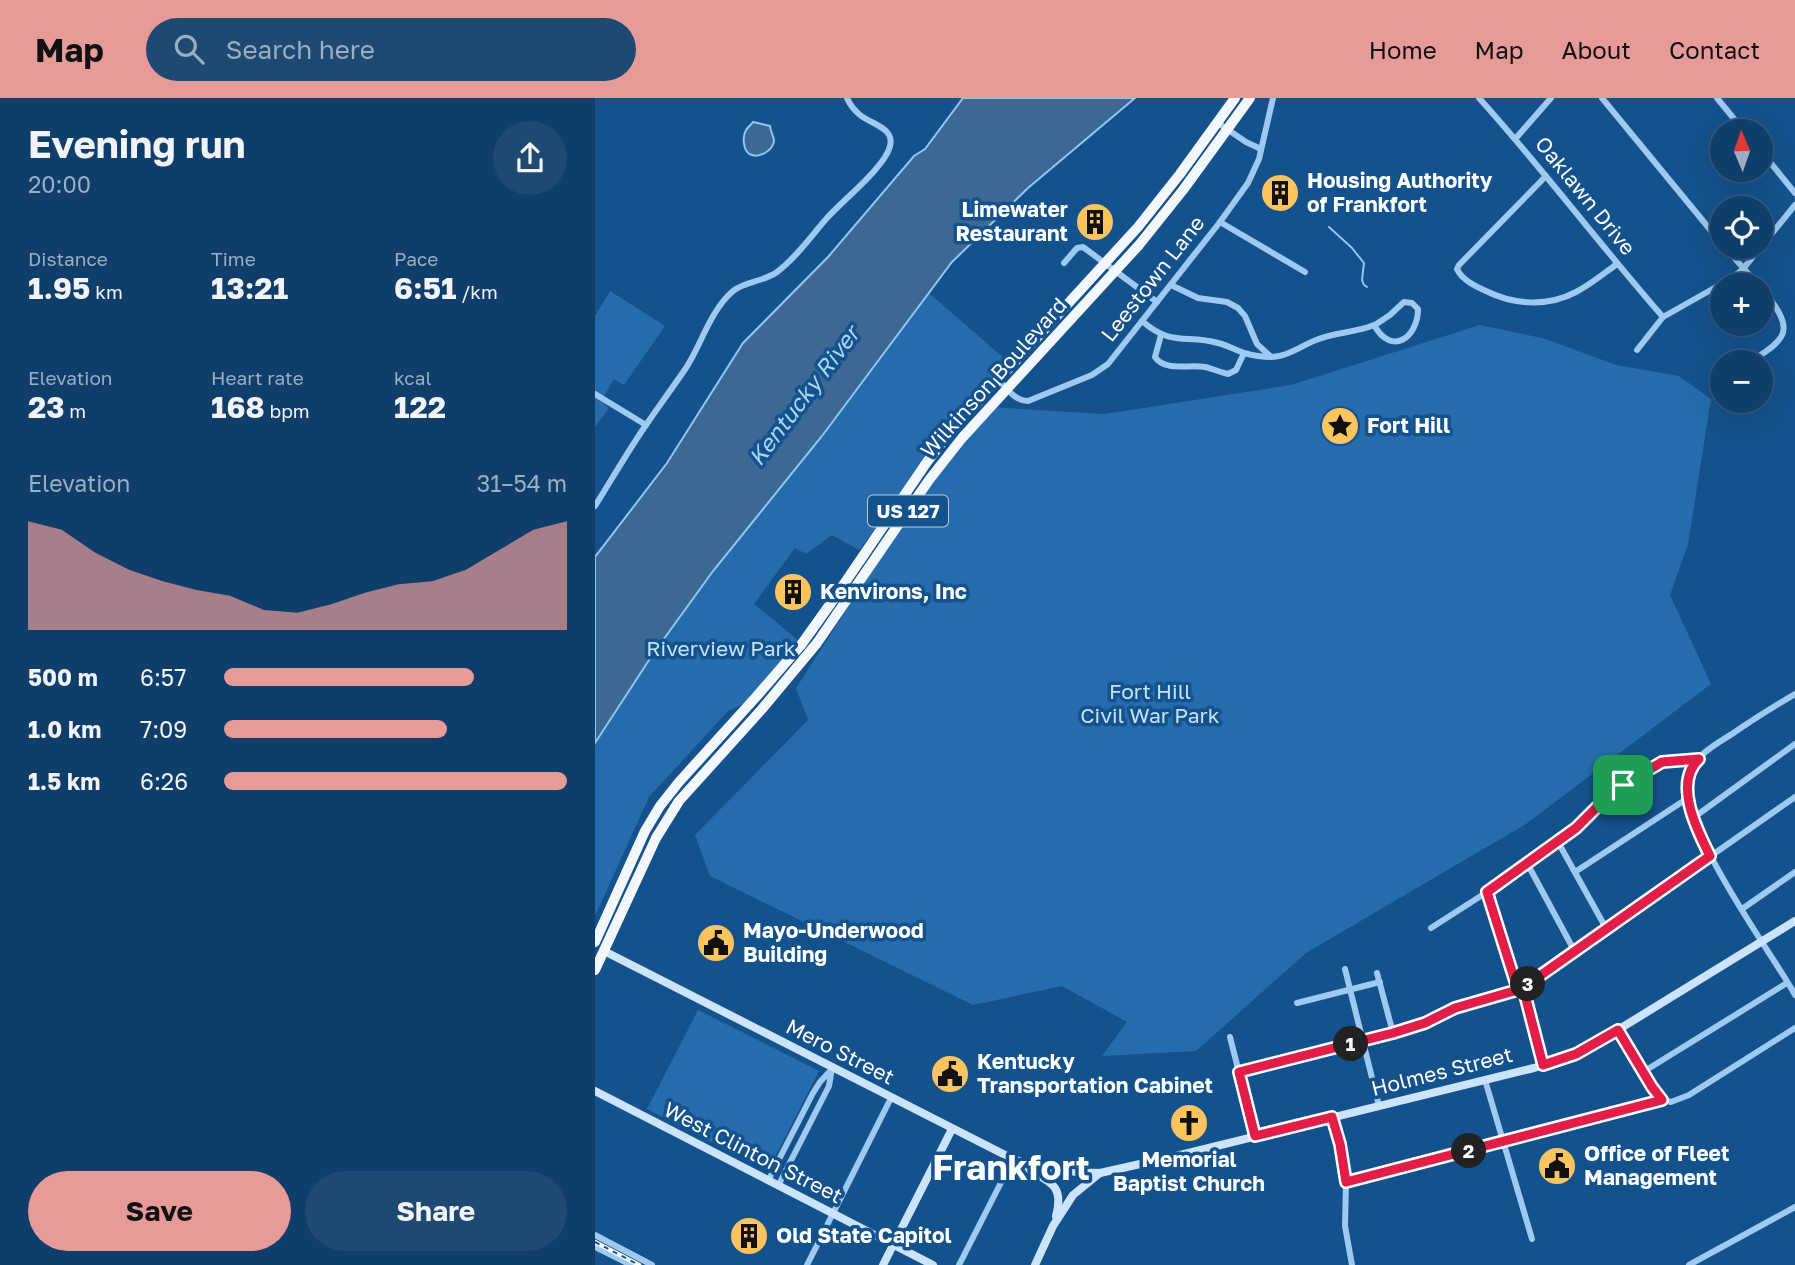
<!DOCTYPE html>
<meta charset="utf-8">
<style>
body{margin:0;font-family:"Golos Text",sans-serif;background:#1d4972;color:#f1f3f6;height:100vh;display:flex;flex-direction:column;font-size:26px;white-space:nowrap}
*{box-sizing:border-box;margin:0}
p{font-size:23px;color:#9baec1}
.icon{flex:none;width:38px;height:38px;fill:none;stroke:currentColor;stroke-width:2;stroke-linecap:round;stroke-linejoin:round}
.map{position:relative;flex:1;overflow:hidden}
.side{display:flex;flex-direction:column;background:#0f3e6a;width:595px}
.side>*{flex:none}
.needle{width:46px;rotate:358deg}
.buttons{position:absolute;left:1115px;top:21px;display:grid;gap:14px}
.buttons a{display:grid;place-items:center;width:63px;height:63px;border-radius:50%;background:#0f3e6a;box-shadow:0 7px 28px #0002,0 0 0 2px #2f577e;font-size:35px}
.pin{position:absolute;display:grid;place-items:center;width:60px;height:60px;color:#fff;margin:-30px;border-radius:14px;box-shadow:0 4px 10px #0006}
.km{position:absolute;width:35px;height:35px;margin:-18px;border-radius:50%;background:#222;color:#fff;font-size:19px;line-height:35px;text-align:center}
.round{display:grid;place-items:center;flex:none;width:74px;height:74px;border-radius:37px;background:#1d4972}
.overview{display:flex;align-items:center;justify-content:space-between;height:119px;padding:0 28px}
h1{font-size:38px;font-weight:700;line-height:52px}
.metrics{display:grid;grid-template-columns:repeat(3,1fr);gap:10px;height:119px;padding:7px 28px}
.metrics div{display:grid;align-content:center}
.metrics b{font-size:30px;font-weight:700}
.metrics small{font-size:19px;font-weight:400}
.metrics p{font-size:19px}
.chart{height:196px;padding:14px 28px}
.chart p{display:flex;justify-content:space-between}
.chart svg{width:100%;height:126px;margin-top:7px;fill:#e69b98;opacity:.7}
.button{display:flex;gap:14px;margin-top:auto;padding:14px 28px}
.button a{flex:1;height:80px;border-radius:42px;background:#e69b98;color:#111;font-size:28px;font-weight:700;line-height:80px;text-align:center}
.button a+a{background:#1d4972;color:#f1f3f6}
ul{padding:0 28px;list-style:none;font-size:23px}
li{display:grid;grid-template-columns:112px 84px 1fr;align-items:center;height:52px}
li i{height:18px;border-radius:9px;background:#e69b98}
header{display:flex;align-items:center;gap:42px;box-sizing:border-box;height:98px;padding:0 35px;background:#e69b98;color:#111}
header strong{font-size:33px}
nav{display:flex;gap:38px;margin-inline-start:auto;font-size:24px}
.search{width:490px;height:63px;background:#1d4972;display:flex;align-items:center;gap:18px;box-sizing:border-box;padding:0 24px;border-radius:38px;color:#9baec1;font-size:26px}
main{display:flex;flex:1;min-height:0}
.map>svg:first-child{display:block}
</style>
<header>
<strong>Map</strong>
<div class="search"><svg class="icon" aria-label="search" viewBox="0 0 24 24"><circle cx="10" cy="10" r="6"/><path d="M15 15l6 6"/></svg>Search here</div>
<nav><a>Home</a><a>Map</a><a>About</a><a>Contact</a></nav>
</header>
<main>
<section class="side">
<div class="overview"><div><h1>Evening run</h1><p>20:00</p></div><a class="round"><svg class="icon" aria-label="share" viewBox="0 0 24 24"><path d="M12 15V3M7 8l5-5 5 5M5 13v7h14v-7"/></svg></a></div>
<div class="metrics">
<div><p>Distance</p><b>1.95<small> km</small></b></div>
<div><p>Time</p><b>13:21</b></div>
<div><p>Pace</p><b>6:51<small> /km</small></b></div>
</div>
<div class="metrics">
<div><p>Elevation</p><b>23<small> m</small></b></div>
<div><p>Heart rate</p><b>168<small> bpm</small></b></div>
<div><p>kcal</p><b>122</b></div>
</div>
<div class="chart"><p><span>Elevation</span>31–54 m</p>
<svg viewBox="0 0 160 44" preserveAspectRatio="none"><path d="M0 44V6L10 9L20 17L30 23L40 27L50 30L60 32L70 37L80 38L90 35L100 31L110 28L120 27L130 23L140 16L150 9L160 6V44z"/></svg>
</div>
<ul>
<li><b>500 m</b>6:57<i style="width:73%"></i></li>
<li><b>1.0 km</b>7:09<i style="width:65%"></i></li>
<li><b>1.5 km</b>6:26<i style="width:100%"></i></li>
</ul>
<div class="button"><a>Save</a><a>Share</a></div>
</section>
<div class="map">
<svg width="1200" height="1167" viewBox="0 0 1200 1167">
<rect width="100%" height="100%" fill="#14528d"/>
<!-- green -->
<g fill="#266cac">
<polygon points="15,193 70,228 29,287 19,281 6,303 14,310 0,329 0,218"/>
<polygon points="334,195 411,262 264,452 237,437 211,456 200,450 159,506 204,543 150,605 133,613 54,699 0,818 0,645 58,556 118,473 227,338"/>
<polygon points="885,227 951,241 1021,267 1084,278 1116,301 1093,446 1075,497 1116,586 931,726 711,855 601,953 507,958 532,924 467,888 378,907 115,778 100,737 213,622 201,590 340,374 394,309 510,316 696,287"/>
<polygon points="103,912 224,973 173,1073 52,1011"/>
</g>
<!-- water -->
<g fill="#3c6994" stroke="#90c6f3" stroke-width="2">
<polygon points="368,0 540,0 433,90 357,164 227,338 118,473 58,556 0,645 0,459 72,365 148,245 233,159 319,58 330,51"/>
<path d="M 158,24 L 175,28 C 175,33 179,38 179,43 C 178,52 165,60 157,57 C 148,55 147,39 151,32 C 153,29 156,27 158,24 Z"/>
</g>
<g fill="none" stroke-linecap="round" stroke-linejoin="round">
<!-- stream -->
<polyline stroke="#90c6f3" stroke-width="2" points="734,129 757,150 769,165 767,182 769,187 772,189"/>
<!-- minor -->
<g stroke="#9ec9f0" stroke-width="6">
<path d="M 884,0 C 948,71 1005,147 1068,219"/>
<polyline points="1007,0 1127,146"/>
<polyline points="1122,0 1149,33"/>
<polyline points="623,25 651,44 666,51"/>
<polyline points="921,40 956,0"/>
<polyline points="1166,53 1200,95"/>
<path d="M 951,78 L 864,167 L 862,171 C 867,182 880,188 891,193 C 919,207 953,209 981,194 C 995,187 1008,176 1022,166"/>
<polyline points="625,124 710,174"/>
<polyline points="1130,149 1163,187"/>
<polyline points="469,165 482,150 488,149 562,204"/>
<polyline points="576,187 603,200 632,204 643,210 650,218 662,246 675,258"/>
<path d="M 547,223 C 577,249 591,236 623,245 C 632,247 640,252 649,255 C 656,257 667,259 676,259 C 692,259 706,248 721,242 C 740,234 760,235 779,227 L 780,227 L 795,217 L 809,204 L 817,205 L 823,211 C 823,239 797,259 779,227"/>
<path d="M 566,237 L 560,259 C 570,274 594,266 610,269 C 618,271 625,274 633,276 L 641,272 L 649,255"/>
<polyline points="1042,252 1068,219 1137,180 1148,171 1200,107"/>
<path d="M 1155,264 C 1165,257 1179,250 1186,239 C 1196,224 1175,201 1166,190"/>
<path d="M 403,281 C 411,290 420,303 433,303 L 497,277 L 513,266 L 625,124 L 653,85 L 664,61 L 678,0"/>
<polyline points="0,296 51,327"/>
<path d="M 0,408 C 17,381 33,353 51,327 C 64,308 78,289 91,270 C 107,245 115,213 138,193 C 151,183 168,184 182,174 C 201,160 216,138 232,120 C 247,103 291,68 295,48 C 300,30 276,26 265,17 C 259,12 255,7 252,0"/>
<path d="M 1200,596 C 1178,609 1157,622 1137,636 C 1124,644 1109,653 1099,665 C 1066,711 1177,853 1200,897"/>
<polyline points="1098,720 1200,646"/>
<polyline points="963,744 1012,832"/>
<polyline points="932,765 980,854"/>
<polyline points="980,774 1093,700"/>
<polyline points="892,794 920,882 930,897 948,967"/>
<polyline points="1147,811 1200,774"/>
<polyline points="836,830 892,794 963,744 987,725 1011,700 1049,674 1068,664 1104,661"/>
<polyline points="750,871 784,1008"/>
<polyline points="782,875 798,935"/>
<polyline points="702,905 785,884"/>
<polyline points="1023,932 1057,989 1067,1002"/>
<polyline points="635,939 660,1038"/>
<polyline points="644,974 798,935 830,925 860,910 926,891 1200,699"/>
<polyline points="1048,974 1192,885"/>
<polyline points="890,982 937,1141"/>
<polyline points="737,1019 745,1046 751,1084 750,1128 757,1167"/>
<polyline points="173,1083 218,995 225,984 236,972"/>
<polyline points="751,1084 1057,1003 1067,1002 1076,1004 1094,997 1200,930"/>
<polyline points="183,1088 234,988 237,970"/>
<polyline points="0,1137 57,1167"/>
<polyline points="0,1149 36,1167"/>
<polyline points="212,1167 296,1000"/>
<polyline points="364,1167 418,1061"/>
<polyline points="1094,1167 1200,1109"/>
</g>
<!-- secondary -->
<g stroke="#cce4fb" stroke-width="8">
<path d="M 9,853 L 418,1061 C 448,1072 473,1074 505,1075 L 581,1058 L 939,970 L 977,958 L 1000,946 L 1200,823"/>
<polyline points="0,993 338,1167"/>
<path d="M 429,1069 C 453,1084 470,1085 461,1118"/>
<polyline points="288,1167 357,1031"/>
<polyline points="440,1167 458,1128 478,1097 505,1075"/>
</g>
<!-- trunk -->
<g stroke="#f3f8ff" stroke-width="10">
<polyline points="0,844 50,733 65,708 84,684 161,599 206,547 236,505 332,364 352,338 543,129 585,76 640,0"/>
<polyline points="0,872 61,740 84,703 167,611 222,545 334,382 367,340 544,147 588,92 655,0"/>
</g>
<defs>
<polyline id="rail" points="0,1144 44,1167"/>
</defs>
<!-- rail casing -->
<use href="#rail" stroke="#fff" stroke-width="4.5"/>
<!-- rail -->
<use href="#rail" stroke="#14528d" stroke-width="2" stroke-dasharray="5" stroke-linecap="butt"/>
</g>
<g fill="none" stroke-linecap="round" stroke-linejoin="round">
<defs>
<path id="route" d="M 1028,687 L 1007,704 L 981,730 L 892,794 L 920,883 L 926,891 L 860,910 L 830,925 L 798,935 L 644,974 L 660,1038 L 737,1019 L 745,1046 L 751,1084 L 1067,1002 L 1057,989 L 1023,932 L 981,956 L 948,967 L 930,897 L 926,891 L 1115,758 C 1102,732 1078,685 1104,661 L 1067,664 L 1028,687"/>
</defs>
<!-- route casing -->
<use href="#route" stroke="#fff" stroke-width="14"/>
<!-- route -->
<use href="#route" stroke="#e11d48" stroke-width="9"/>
</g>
<!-- icons -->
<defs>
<symbol id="building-disc" viewBox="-11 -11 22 22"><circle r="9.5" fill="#ffc45d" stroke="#14528d"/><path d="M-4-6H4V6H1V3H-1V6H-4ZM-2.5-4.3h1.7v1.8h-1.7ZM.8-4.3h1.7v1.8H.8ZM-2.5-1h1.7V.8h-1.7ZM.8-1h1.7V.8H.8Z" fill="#111"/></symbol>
<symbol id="sight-disc" viewBox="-11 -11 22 22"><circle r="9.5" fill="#ffc45d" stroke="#14528d"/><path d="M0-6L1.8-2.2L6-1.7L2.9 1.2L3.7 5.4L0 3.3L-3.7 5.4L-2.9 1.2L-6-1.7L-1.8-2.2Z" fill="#111"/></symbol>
<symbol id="civic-disc" viewBox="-11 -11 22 22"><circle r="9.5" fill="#ffc45d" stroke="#14528d"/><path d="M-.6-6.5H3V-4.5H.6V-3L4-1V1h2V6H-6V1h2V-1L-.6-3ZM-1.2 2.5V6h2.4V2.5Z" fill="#111"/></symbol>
<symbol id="church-disc" viewBox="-11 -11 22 22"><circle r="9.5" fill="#ffc45d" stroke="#14528d"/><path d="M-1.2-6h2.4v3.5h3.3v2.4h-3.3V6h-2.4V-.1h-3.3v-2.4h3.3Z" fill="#111"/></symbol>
</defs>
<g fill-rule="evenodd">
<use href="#building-disc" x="663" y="73" width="44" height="44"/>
<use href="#building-disc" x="478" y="102" width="44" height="44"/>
<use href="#sight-disc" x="723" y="306" width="44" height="44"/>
<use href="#building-disc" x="176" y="472" width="44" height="44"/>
<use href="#civic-disc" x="99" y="823" width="44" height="44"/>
<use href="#civic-disc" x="333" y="954" width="44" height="44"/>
<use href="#church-disc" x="572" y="1003" width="44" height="44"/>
<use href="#civic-disc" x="940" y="1046" width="44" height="44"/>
<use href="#building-disc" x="132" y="1116" width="44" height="44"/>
</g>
<g text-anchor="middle" stroke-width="7" stroke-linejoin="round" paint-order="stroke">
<!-- shield labels -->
<rect fill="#14528d" stroke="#b8cbdd" stroke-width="2" x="273" y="397.5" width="80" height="31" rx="5"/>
<g font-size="19" font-weight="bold" fill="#fff">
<text x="313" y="420">US 127</text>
</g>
<!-- poi labels -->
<g font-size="21" font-weight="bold" fill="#fff" stroke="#14528d" text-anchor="start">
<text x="712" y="90">Housing Authority<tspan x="712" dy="24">of Frankfort</tspan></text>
<text x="473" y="119" text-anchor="end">Limewater<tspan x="473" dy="24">Restaurant</tspan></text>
<text x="772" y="335">Fort Hill</text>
<text x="225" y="501">Kenvirons, Inc</text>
<text x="148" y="840">Mayo-Underwood<tspan x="148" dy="24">Building</tspan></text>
<text x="382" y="971">Kentucky<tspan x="382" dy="24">Transportation Cabinet</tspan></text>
<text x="989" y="1063">Office of Fleet<tspan x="989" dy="24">Management</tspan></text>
<text x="594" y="1069" text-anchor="middle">Memorial<tspan x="594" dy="24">Baptist Church</tspan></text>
<text x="181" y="1145">Old State Capitol</text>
</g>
<!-- street labels -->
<g font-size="21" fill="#fff" stroke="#14528d">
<text transform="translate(990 98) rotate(51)" y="7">Oaklawn Drive</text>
<text transform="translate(558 181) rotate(-52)" y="7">Leestown Lane</text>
<text transform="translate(399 280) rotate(-48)" y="7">Wilkinson Boulevard</text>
<text transform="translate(245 954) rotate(27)" y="7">Mero Street</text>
<text transform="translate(847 974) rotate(-14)" y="7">Holmes Street</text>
<text transform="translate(158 1055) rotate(27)" y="7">West Clinton Street</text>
</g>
<!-- park labels -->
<g font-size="21" fill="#c4e2fc" stroke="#14528d">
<text x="126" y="558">Riverview Park</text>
<text x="555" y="601">Fort Hill<tspan x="555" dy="24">Civil War Park</tspan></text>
</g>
<!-- water labels -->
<g font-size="23" font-style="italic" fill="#aad3f7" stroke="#14528d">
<text transform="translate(209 298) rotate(-53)" y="8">Kentucky River</text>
</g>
<!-- town labels -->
<g font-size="35" font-weight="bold" fill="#fff" stroke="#14528d">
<text x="416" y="1082">Frankfort</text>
</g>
</g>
</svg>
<div class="buttons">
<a><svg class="needle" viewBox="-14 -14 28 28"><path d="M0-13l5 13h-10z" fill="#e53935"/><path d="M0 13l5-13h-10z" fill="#9baec1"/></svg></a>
<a><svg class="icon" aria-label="locate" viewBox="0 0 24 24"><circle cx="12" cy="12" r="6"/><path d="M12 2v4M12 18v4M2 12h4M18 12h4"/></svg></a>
<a>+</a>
<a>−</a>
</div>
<div class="pin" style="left:1028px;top:687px;background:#1e9e55"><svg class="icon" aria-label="arrive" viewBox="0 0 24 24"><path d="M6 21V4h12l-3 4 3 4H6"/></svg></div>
<b class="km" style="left:756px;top:946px">1</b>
<b class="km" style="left:874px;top:1053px">2</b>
<b class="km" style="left:933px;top:886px">3</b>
</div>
</main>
